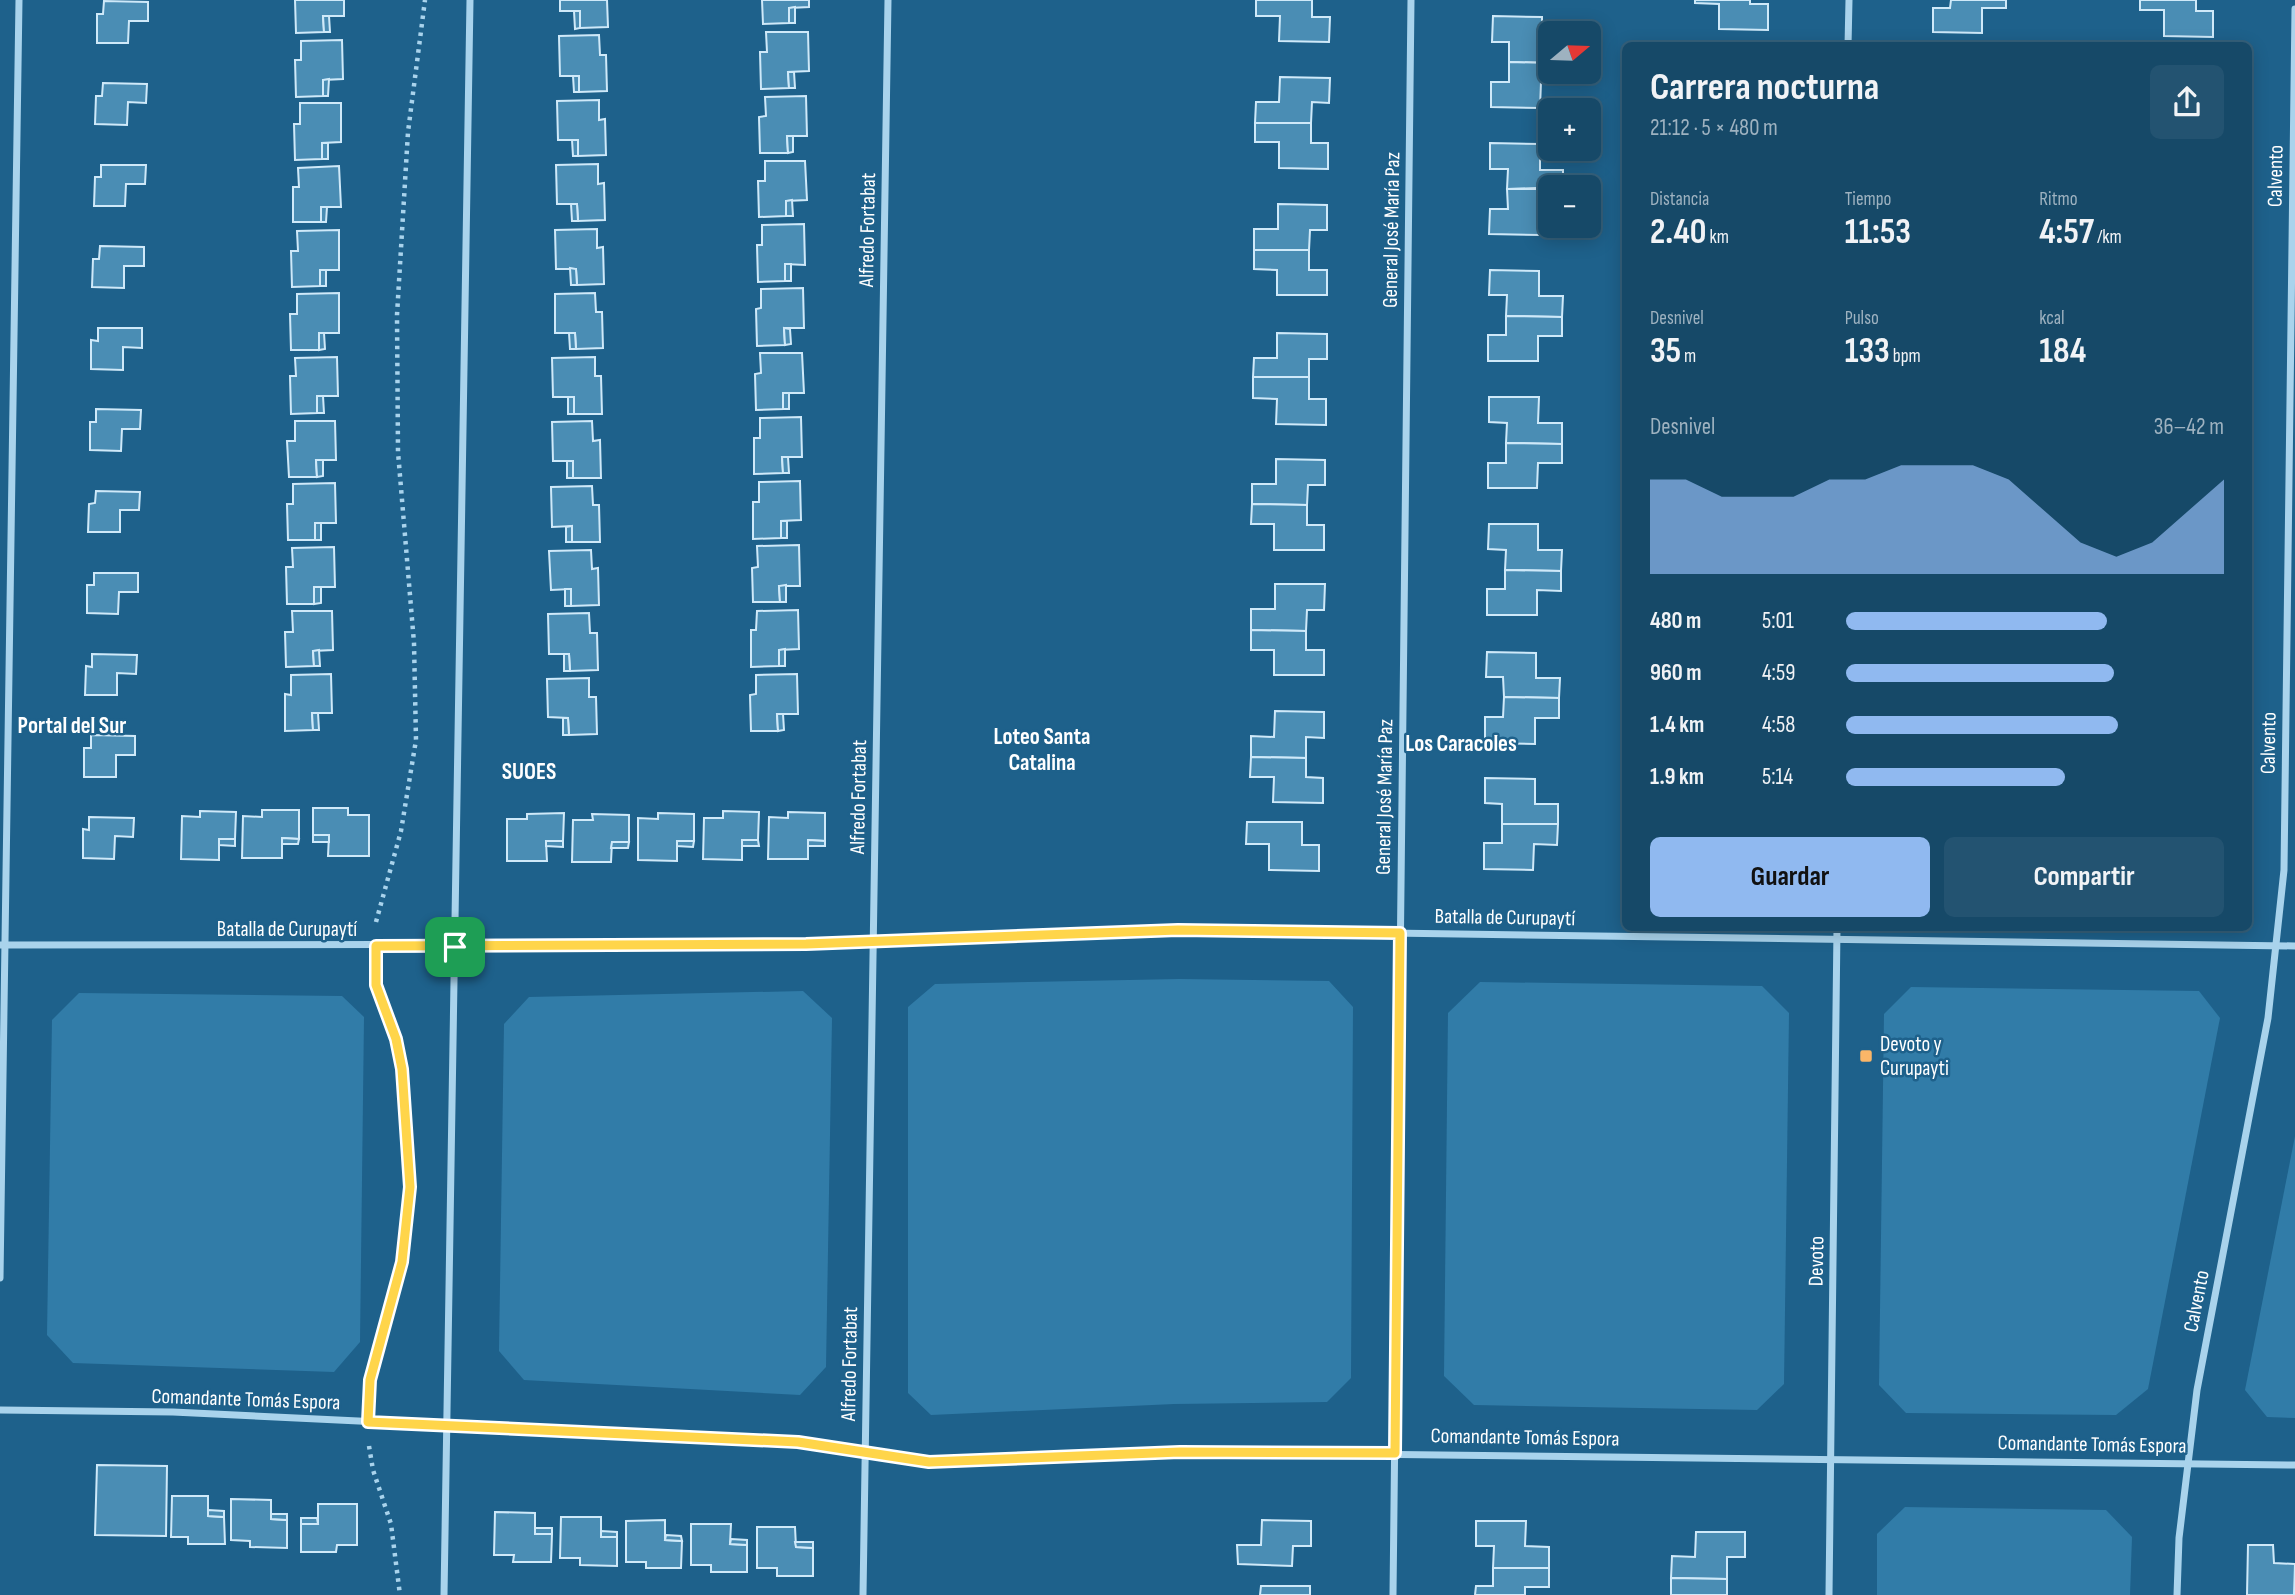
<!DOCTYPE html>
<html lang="es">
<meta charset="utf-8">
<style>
body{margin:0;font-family:"Sofia Sans Condensed",sans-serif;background:#235371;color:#f1f3f6;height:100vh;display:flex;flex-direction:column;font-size:26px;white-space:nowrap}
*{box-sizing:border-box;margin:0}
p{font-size:23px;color:#9eb2c0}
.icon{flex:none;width:38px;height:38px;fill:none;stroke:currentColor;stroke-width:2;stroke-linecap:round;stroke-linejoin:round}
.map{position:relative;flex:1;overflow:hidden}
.drawer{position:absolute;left:1622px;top:42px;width:630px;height:889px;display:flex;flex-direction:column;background:#164968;border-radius:10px;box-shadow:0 4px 18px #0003,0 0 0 2px #35617c}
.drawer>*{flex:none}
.needle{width:46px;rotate:71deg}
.fabs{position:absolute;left:1538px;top:21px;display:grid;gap:14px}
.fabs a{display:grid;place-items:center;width:63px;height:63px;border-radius:10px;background:#164968;box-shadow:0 4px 18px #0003,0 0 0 2px #35617c;font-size:35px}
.pin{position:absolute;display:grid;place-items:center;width:60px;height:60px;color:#fff;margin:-30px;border-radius:14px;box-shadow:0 4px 10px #0006}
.round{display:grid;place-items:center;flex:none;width:74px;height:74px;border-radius:10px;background:#235371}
.headline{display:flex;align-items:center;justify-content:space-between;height:119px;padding:0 28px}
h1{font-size:38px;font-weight:700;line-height:52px}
.stats{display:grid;grid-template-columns:repeat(3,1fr);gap:10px;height:119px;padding:7px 28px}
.stats div{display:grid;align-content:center}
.stats b{font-size:35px;font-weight:700}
.stats small{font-size:19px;font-weight:400}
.stats p{font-size:19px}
.chart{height:196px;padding:14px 28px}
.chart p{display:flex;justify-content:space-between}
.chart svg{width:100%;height:126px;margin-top:7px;fill:#90b9f0;opacity:.7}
.action{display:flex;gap:14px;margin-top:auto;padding:14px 28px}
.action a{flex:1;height:80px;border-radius:10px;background:#90b9f0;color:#111;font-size:28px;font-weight:700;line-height:80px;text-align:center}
.action a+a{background:#235371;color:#f1f3f6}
ul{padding:0 28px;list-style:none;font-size:23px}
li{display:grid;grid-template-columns:112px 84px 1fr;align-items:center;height:52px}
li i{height:18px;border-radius:9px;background:#90b9f0}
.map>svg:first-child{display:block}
</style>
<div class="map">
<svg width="2295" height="1595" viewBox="0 0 2295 1595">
<rect width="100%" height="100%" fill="#1e618b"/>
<!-- green -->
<g fill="#317ca8">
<polygon points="1179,979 1329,981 1353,1007 1351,1378 1327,1402 1174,1404 931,1415 908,1393 908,1007 935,984"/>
<polygon points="1480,982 1762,986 1789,1013 1784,1384 1757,1410 1474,1405 1444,1376 1448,1013"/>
<polygon points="1911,987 2199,991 2220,1018 2148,1389 2116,1415 1906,1413 1879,1385 1884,1014"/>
<polygon points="803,991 832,1018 826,1367 800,1395 524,1380 499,1351 504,1024 529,997"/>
<polygon points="79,993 342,996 364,1017 360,1342 334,1372 73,1363 47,1335 52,1020"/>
<polygon points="2295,1136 2295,1418 2267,1417 2245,1390"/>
<polygon points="1905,1507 2106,1510 2132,1537 2130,1595 1877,1595 1877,1534"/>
</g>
<!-- building -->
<g fill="#4a8db4" stroke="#cfe9f9" stroke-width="2">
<polygon points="295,0 344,0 344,16 323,16 324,32 296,33"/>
<polygon points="560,0 607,0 608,27 580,28 580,11 560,11"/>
<polygon points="762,0 809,0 809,7 789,8 789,23 763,24"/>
<polygon points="1256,0 1312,0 1312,17 1330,17 1329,42 1279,41 1280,16 1256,16"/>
<polygon points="1695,0 1750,0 1750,4 1768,4 1768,30 1719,29 1719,4 1695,3"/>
<polygon points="1951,0 2006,0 2006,8 1982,8 1982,33 1933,32 1933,8 1950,8"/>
<polygon points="2140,0 2196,0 2196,11 2213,11 2213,37 2164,36 2164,10 2140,10"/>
<polygon points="104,1 148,2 148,21 129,21 128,43 97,43 97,14 103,14"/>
<polygon points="795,7 795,23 789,23 789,8"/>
<polygon points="574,11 580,11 580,28 575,29"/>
<polygon points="323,16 329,16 330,32 324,32"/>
<polygon points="1493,16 1542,17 1542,42 1550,42 1550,63 1509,62 1509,42 1492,42"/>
<polygon points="766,32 808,32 809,71 788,72 789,88 761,89 760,52 767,52"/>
<polygon points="599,35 600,55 606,55 607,91 579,92 579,76 560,76 559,36"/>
<polygon points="342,40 343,79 323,80 323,96 296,97 295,60 301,60 301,41"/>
<polygon points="1509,62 1550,63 1550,72 1565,72 1564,83 1541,82 1540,108 1491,107 1491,82 1509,82"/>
<polygon points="788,72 794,72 795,88 789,88"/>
<polygon points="573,76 579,76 579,92 574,92"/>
<polygon points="1280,77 1330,78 1329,103 1312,102 1311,123 1255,123 1256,102 1279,102"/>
<polygon points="329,79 328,96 323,96 323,80"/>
<polygon points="103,83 147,84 146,103 128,102 127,125 95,124 96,96 102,96"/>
<polygon points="806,96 807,136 787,136 788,153 760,153 759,117 766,116 765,97"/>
<polygon points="599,100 599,120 605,119 606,155 578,156 578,140 558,140 557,101"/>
<polygon points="300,103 341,103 341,142 322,143 322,159 295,160 294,124 300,124"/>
<polygon points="1255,123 1311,123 1311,143 1328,143 1328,169 1279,168 1279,142 1255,142"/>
<polygon points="787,136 793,136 793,152 788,153"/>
<polygon points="572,140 578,140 578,156 573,156"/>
<rect x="322" y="143" width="6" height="16"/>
<polygon points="1490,143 1540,144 1540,170 1563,170 1563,187 1507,189 1508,169 1490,169"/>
<polygon points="765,161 805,161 807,200 786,201 786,216 759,217 758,181 765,181"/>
<polygon points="598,164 598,184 604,183 605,220 578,221 577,204 557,204 556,165"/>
<polygon points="101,165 146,165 145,184 126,184 125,206 94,206 95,177 101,177"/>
<polygon points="339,166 341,207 321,207 321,222 293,222 293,187 299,187 298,168"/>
<polygon points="1507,189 1550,189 1550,210 1539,210 1539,235 1489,234 1490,209 1508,209"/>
<polygon points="792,200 793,216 786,216 786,201"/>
<polygon points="571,204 577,204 578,221 572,221"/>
<polygon points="1278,204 1327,205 1327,230 1310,230 1309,250 1254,250 1254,229 1278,229"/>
<polygon points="321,207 327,207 326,222 321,222"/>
<polygon points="804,224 805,265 785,264 785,281 758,282 757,245 762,245 762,225"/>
<polygon points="597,229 597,248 603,247 604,284 577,285 576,269 556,269 555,230"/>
<polygon points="339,230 339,270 320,270 320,286 292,287 291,251 298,251 297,231"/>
<polygon points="100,246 144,247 144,266 124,266 124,288 92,287 93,259 99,259"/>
<polygon points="1254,250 1309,250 1309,270 1327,270 1327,295 1277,295 1277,270 1254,269"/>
<rect x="785" y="264" width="6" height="17"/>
<polygon points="570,268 576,269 577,285 571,285"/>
<rect x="320" y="270" width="6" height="16"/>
<polygon points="1490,270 1539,271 1539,296 1563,296 1562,317 1506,316 1507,295 1489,295"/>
<polygon points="803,288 804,328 784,328 785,345 757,346 756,309 761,308 761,289"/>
<polygon points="339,293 339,333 319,333 319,350 291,350 290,314 297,314 297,294"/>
<polygon points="595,293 596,312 602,312 603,348 576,349 575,333 555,333 555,294"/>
<polygon points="1506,316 1562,317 1562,336 1538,336 1538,361 1488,361 1488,335 1506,335"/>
<polygon points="98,328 142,328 142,348 123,347 123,370 91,369 91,340 98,341"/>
<polygon points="784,328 790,329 791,344 785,345"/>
<polygon points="319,333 324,333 325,349 319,350"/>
<polygon points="569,333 575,333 576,349 570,349"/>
<polygon points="1277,333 1327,334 1327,359 1309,359 1309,377 1253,377 1254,358 1277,358"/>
<polygon points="760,353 802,353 804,393 783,393 783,409 756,410 755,374 761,373"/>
<polygon points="337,357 338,396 317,396 317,413 291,414 290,376 296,376 295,358"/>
<polygon points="595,357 595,376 601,376 602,414 574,414 574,397 553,397 552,358"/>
<polygon points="1253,377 1309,377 1309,399 1326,399 1326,425 1276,424 1277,399 1253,398"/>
<rect x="783" y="393" width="6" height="16"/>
<polygon points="317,396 323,396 324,413 317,413"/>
<rect x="568" y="397" width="6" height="17"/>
<polygon points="1489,397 1539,397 1538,423 1562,423 1562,444 1506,443 1507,423 1489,422"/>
<polygon points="96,409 141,410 140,429 122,429 121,451 90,450 90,422 96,422"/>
<polygon points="801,417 802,457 782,457 783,473 754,474 754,438 760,438 760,418"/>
<polygon points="295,421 335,421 336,460 316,460 317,477 289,477 287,441 295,441"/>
<polygon points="592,421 593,441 600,440 601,478 573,478 573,461 553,461 552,422"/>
<polygon points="1506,443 1562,444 1562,463 1538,463 1537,488 1488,488 1488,463 1506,463"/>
<polygon points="782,457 788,457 789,473 783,473"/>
<polygon points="1276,459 1325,460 1325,485 1308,485 1307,505 1252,504 1252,484 1276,484"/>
<polygon points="316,460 323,460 323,476 317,477"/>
<rect x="567" y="461" width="6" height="17"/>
<polygon points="800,481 801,520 781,521 781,538 753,539 753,502 759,502 759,482"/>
<polygon points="335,483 336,523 315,523 315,540 288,540 287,504 293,504 293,484"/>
<polygon points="592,486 593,505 599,505 600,542 572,542 572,526 552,527 551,487"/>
<polygon points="96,491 140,492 139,510 120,510 120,532 88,532 89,504 95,503"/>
<polygon points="1252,504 1307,505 1307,525 1324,525 1324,550 1274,550 1274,524 1251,524"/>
<rect x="781" y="521" width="6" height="17"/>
<rect x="315" y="523" width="6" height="17"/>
<polygon points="1489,524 1538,524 1538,550 1562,550 1561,571 1505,570 1506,550 1488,549"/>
<polygon points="572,526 572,542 566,542 566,527"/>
<polygon points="799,545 800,586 779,586 780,602 753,602 752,568 758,567 757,546"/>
<polygon points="334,547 335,587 314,587 314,604 287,604 286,567 293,567 292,548"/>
<polygon points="591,550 592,569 598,568 599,605 571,606 571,589 551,590 549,551"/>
<polygon points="1505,570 1561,571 1561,591 1537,590 1537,615 1487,615 1487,589 1505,589"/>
<polygon points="94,573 138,573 138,592 119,592 118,614 87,613 87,585 94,585"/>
<polygon points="1275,584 1325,584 1324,610 1307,610 1306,631 1251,630 1251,609 1275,609"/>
<polygon points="786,585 786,602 780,602 779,586"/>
<polygon points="314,587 321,587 321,603 314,604"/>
<rect x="565" y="589" width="6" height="17"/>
<polygon points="798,610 799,649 779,650 779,666 751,667 751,630 756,630 757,611"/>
<polygon points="292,611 332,611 333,650 313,651 314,666 286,667 285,632 293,632"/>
<polygon points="589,613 590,633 597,633 598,670 570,671 569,654 549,654 548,614"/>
<polygon points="1251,630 1306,631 1306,650 1324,650 1324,675 1274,675 1274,650 1251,650"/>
<polygon points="785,649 785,666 779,666 779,650"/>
<polygon points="319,650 320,666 314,666 313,651"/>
<polygon points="1487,652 1536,653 1536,678 1560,678 1559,698 1504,697 1503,677 1486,677"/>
<polygon points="92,654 137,655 136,674 117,673 117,695 85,695 86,666 92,667"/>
<polygon points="564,654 569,654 570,671 564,671"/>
<polygon points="331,674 332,713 312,713 313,730 285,731 285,694 291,695 291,675"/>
<polygon points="797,674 798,714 777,714 778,731 751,731 750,695 756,694 756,675"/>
<polygon points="589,678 589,697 596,697 597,734 569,735 568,718 548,717 547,679"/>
<polygon points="1504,697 1559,698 1559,718 1535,718 1535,744 1485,743 1485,717 1503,717"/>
<polygon points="1275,711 1324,712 1324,738 1306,737 1306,758 1251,757 1251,736 1274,737"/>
<polygon points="312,713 318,713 319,730 313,730"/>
<polygon points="777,714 783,714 784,730 778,731"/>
<polygon points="563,718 568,718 569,735 563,735"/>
<polygon points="91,735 135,736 135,755 116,755 116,777 84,777 84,748 91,748"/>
<polygon points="1251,757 1306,758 1306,777 1323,778 1323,803 1273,802 1274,777 1250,777"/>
<polygon points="1485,778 1535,779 1535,804 1558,804 1558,824 1502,824 1502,804 1485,803"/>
<polygon points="313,808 348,808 348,815 369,815 369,856 328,856 329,835 313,835"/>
<polygon points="262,810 299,810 299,839 282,838 282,858 242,858 243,816 262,817"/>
<polygon points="200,811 236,812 235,839 219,839 219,860 181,859 182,816 200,817"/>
<polygon points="723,811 759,812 758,840 742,840 742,860 703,859 704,818 723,818"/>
<polygon points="788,812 825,813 825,841 808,840 808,859 768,859 769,817 788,818"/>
<polygon points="564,813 563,841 546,841 547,861 507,861 507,819 527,819 527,814"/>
<polygon points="658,813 694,814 694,841 677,841 677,861 638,860 638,818 658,819"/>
<polygon points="592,814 629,815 629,842 612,842 611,862 572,862 573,820 593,820"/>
<polygon points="89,817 134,818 133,837 115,836 114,859 83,858 83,829 89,830"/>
<polygon points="1247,822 1302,822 1302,845 1319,845 1319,871 1269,870 1269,844 1246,844"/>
<polygon points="1502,824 1558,824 1557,845 1534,844 1533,870 1484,869 1484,843 1502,843"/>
<rect x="313" y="835" width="16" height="7"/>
<polygon points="282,838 299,839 298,844 282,844"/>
<polygon points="219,839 235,839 235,846 219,845"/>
<polygon points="742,840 758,840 759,846 742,846"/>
<polygon points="808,840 825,841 825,846 808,846"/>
<polygon points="546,841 563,841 563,847 546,846"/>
<polygon points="677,841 694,841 693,847 677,846"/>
<polygon points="612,842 629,842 628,848 611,848"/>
<polygon points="97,1465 167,1466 166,1536 95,1535"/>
<polygon points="172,1496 208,1496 208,1516 224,1517 225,1544 188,1544 188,1537 171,1537"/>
<polygon points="231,1499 271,1500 271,1519 287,1520 287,1548 250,1547 250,1541 231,1540"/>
<polygon points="318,1504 357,1504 357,1545 337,1545 336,1552 301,1552 301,1524 318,1524"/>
<polygon points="208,1510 224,1511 224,1517 208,1516"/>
<polygon points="495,1512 535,1513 535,1534 552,1534 551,1562 513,1562 514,1555 494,1555"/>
<polygon points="271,1514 287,1514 287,1520 271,1519"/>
<polygon points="561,1517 601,1517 601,1537 617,1537 617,1566 580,1565 580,1558 560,1558"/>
<polygon points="301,1518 317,1518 318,1524 301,1524"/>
<polygon points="665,1520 665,1540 682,1541 681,1568 646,1568 646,1562 626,1562 626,1521"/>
<polygon points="1262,1520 1311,1521 1311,1546 1293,1546 1292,1566 1238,1564 1237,1545 1261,1545"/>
<polygon points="1476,1521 1526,1521 1525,1546 1549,1547 1549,1568 1493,1568 1494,1546 1476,1546"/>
<polygon points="691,1524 731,1524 730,1544 747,1545 747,1572 711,1572 711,1565 691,1565"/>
<polygon points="757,1527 795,1527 796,1547 813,1548 813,1576 777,1576 777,1568 757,1568"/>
<rect x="535" y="1528" width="17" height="6"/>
<polygon points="601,1531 617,1532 617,1537 601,1537"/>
<polygon points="1696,1532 1745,1532 1745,1557 1727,1557 1727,1579 1671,1578 1672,1556 1695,1557"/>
<polygon points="666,1535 681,1536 682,1541 665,1540"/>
<polygon points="731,1539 747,1540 747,1545 730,1544"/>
<polygon points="795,1542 813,1542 813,1548 796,1547"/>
<polygon points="2248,1545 2273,1545 2274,1563 2295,1564 2294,1595 2247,1595"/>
<polygon points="1493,1568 1549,1568 1549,1587 1525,1587 1525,1595 1475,1595 1476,1586 1493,1586"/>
<polygon points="1671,1578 1727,1579 1727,1595 1671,1595"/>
<polygon points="1261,1586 1310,1586 1310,1595 1260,1595"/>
</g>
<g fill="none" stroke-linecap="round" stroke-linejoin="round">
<!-- path -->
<g stroke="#a9d3ec" stroke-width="4.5" stroke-dasharray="3.5 5" stroke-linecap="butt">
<polyline points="376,922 401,831 416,740 414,643 398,452 397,315 408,132 425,0"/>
<polyline points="369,1395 402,1262 410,1187 402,1069 396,1039 376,985 375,969"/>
<polyline points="369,1446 373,1470 391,1524 400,1595"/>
</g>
<!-- street -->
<g stroke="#a9d3ec" stroke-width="7">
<polyline points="1848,46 1849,0"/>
<polyline points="0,945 806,944 1178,930 2295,946"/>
<polyline points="0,1278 19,0"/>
<polyline points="0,1410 173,1412 798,1442 929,1462 1180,1452 2295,1465"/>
<polyline points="444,1595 470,0"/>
<polyline points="863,1595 888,0"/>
<polyline points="1393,1595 1411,0"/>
<polyline points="1829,1595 1837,928"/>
<polyline points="2177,1595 2179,1538 2197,1390 2268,1018 2284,870 2295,9"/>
</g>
</g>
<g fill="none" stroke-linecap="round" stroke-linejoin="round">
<defs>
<polygon id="route" points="1178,930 1400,933 1395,1453 1180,1452 929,1462 798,1442 368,1422 370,1380 402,1262 410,1187 402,1069 396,1039 376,985 376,946 806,944"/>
</defs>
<!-- route casing -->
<use href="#route" stroke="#fff" stroke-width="14"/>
<!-- route -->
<use href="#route" stroke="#ffd54a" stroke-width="9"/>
</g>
<!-- markers -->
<rect fill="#fbb668" stroke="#1e618b" stroke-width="2.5" x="1859" y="1049" width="14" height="14" rx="3.5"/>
<g text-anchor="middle" stroke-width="5" stroke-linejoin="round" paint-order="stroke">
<!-- street labels -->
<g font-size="21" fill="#fff" stroke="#1e618b">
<text transform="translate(2275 176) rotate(-89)" y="7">Calvento</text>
<text transform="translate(867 230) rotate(-89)" y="7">Alfredo Fortabat</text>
<text transform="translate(1391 230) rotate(-89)" y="7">General José María Paz</text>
<text transform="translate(2268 743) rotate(-89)" y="7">Calvento</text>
<text transform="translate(858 797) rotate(-89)" y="7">Alfredo Fortabat</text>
<text transform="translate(1384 797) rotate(-89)" y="7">General José María Paz</text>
<text transform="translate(1505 917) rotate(1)" y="7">Batalla de Curupaytí</text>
<text x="287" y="936">Batalla de Curupaytí</text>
<text transform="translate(1816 1261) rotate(-89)" y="7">Devoto</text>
<text transform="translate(2196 1301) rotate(-79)" y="7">Calvento</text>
<text transform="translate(849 1364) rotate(-89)" y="7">Alfredo Fortabat</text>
<text transform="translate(246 1399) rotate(2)" y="7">Comandante Tomás Espora</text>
<text transform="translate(1525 1437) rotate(1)" y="7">Comandante Tomás Espora</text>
<text transform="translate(2092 1444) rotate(1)" y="7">Comandante Tomás Espora</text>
</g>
<!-- poi labels -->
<g font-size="21" fill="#fff" stroke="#1e618b" text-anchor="start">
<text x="1880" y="1051">Devoto y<tspan x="1880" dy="24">Curupayti</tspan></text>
</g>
<!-- neighbourhood labels -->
<g font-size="23" font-weight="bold" fill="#fff" stroke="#1e618b">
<text x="72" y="733">Portal del Sur</text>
<text x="1042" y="744">Loteo Santa<tspan x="1042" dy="26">Catalina</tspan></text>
<text x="1461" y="751">Los Caracoles</text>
<text x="529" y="779">SUOES</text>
</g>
</g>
</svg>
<div class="fabs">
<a><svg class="needle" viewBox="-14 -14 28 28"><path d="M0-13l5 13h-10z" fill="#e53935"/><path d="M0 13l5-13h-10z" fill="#9eb2c0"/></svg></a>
<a>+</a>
<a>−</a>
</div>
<div class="pin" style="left:455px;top:947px;background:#1e9e55"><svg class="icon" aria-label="arrive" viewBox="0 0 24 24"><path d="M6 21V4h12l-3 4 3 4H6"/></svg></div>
<section class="drawer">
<div class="headline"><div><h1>Carrera nocturna</h1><p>21:12 · 5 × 480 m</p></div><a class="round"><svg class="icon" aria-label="share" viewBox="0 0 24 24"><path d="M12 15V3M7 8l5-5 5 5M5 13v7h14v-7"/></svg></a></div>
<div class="stats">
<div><p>Distancia</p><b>2.40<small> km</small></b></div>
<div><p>Tiempo</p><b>11:53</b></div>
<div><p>Ritmo</p><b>4:57<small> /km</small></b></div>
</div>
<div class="stats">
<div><p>Desnivel</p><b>35<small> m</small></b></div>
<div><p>Pulso</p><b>133<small> bpm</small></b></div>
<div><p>kcal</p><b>184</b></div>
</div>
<div class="chart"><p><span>Desnivel</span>36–42 m</p>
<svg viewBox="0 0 160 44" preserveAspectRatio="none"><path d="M0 44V11L10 11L20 17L30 17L40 17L50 11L60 11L70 6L80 6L90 6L100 11L110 22L120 33L130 38L140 33L150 22L160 11V44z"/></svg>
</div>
<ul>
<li><b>480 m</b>5:01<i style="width:69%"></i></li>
<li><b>960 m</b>4:59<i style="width:71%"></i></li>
<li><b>1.4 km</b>4:58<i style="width:72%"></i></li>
<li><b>1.9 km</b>5:14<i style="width:58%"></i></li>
</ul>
<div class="action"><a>Guardar</a><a>Compartir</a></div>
</section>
</div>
